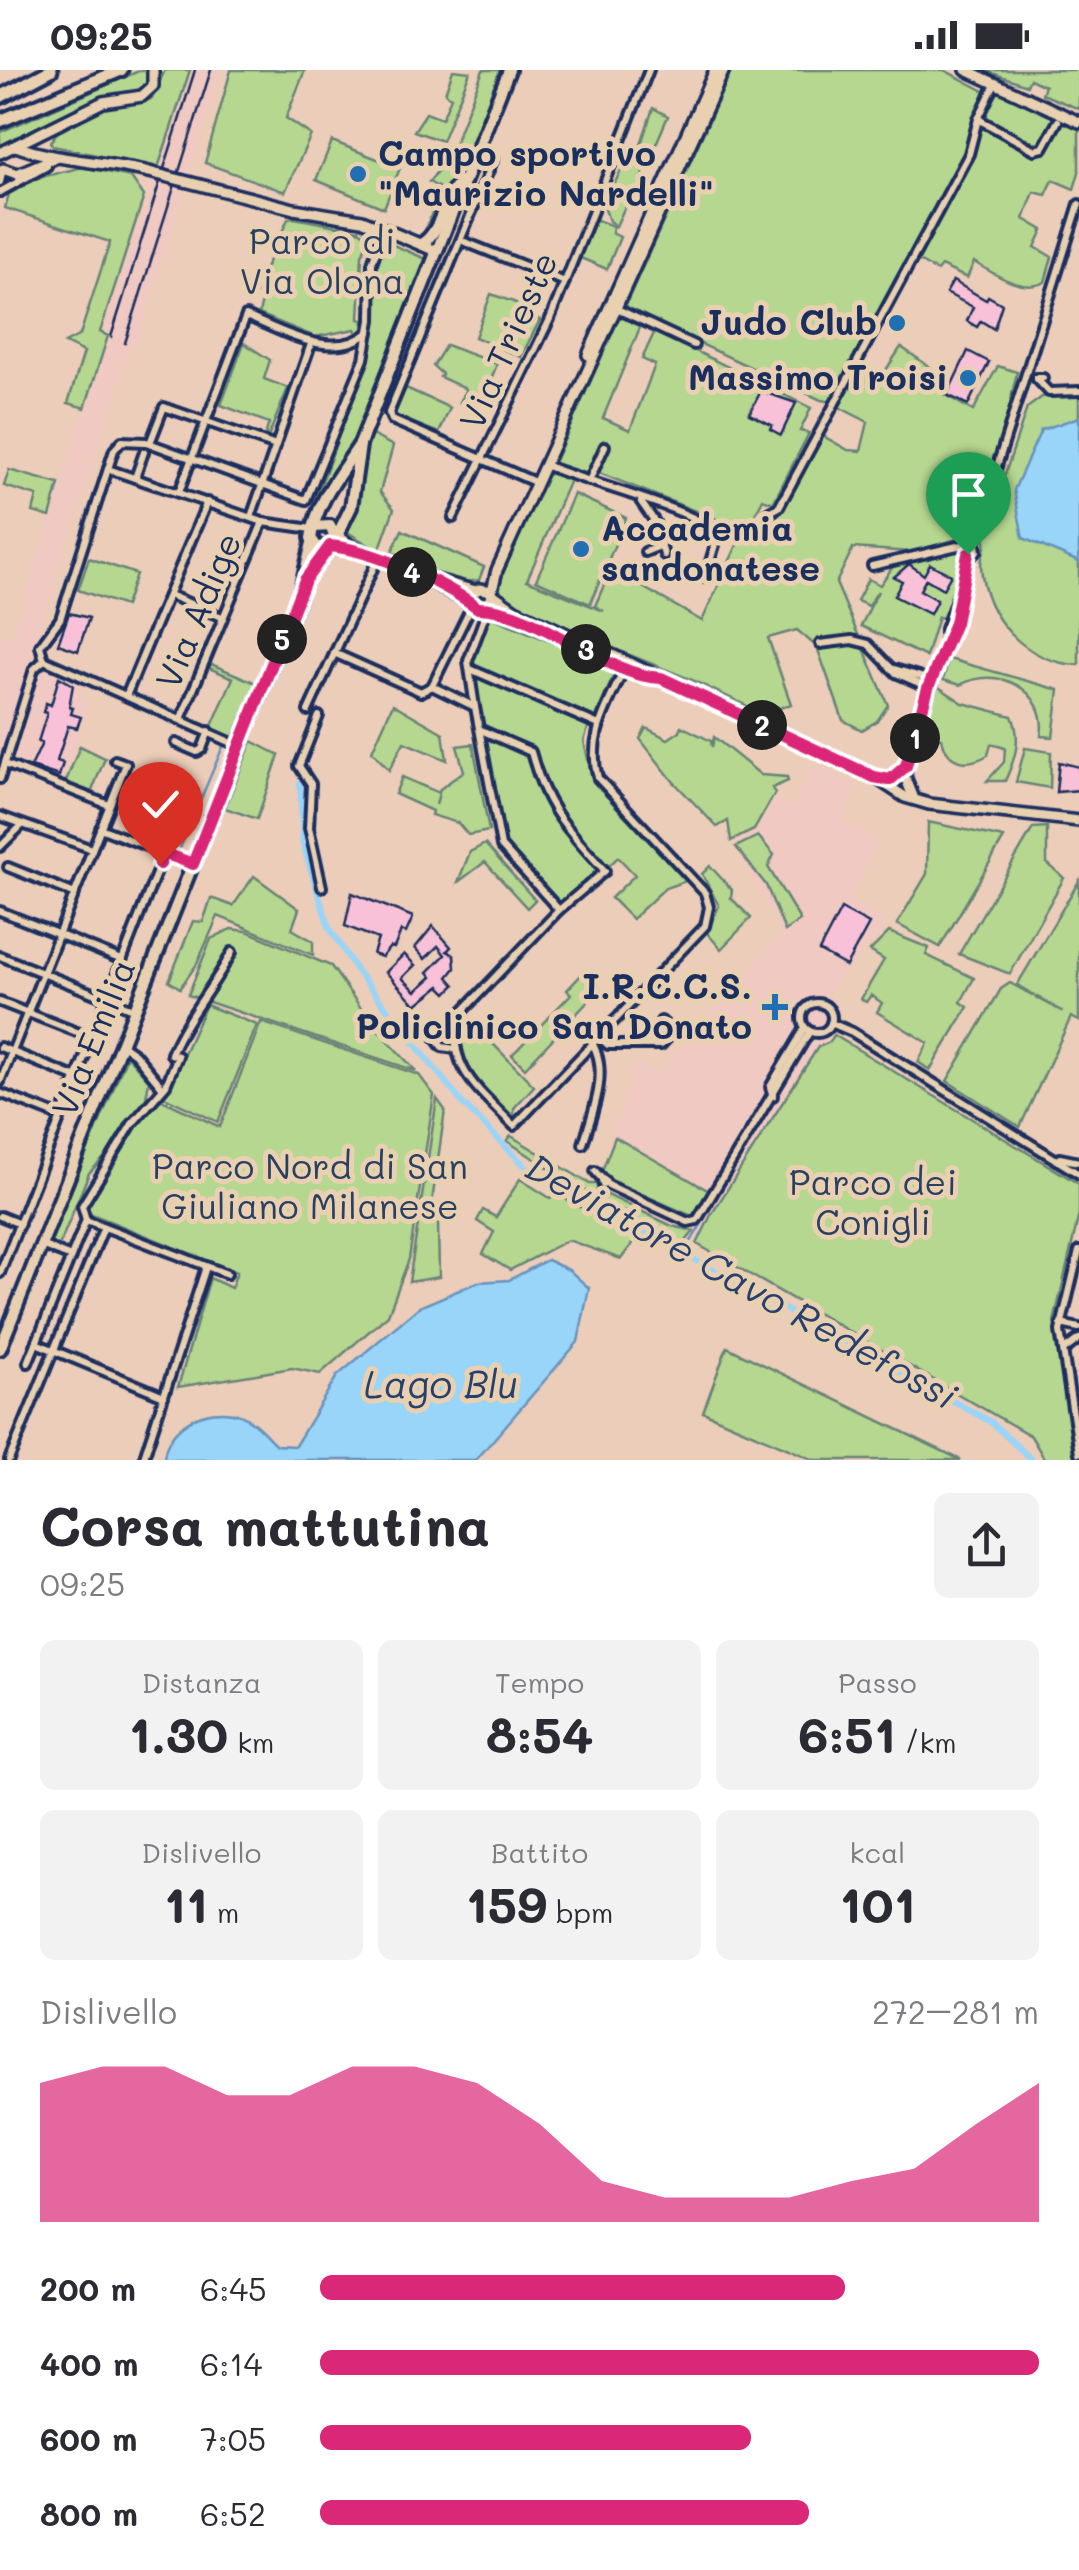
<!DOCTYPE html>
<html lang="it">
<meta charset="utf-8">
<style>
body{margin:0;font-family:Mali,sans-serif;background:#f2f2f3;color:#2b2b33;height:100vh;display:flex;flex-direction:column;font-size:38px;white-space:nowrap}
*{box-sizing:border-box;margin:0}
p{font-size:32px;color:#7c7c81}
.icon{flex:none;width:55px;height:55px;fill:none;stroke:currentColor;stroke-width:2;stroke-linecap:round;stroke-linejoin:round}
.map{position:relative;height:1390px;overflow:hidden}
.panel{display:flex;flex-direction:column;background:#fff;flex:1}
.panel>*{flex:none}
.pin{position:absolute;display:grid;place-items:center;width:85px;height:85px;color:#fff;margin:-102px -42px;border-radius:50% 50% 50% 0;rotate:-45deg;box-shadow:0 0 10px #0007}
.pin .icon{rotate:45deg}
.km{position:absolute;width:50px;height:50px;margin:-25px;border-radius:50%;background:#222;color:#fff;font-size:28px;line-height:50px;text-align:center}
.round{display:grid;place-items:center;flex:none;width:105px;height:105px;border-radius:15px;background:#f2f2f3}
.headline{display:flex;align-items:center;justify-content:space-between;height:170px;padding:0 40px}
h1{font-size:55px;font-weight:700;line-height:75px}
.figures{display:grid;grid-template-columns:repeat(3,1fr);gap:15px;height:170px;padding:10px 40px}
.figures div{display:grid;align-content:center;border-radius:15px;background:#f2f2f3;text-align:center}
.figures b{font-size:50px;font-weight:700}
.figures small{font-size:28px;font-weight:400}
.figures p{font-size:28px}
.chart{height:280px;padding:20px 40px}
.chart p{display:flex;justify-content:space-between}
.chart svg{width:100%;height:180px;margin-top:10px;fill:#db2777;opacity:.7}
ul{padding:0 40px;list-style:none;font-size:32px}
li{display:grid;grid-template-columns:160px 120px 1fr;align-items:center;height:75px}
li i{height:25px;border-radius:12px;background:#db2777}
.status{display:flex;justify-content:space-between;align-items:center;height:70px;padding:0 50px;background:#fff;direction:ltr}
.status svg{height:28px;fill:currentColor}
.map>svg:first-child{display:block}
</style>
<div class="status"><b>09:25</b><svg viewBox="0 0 49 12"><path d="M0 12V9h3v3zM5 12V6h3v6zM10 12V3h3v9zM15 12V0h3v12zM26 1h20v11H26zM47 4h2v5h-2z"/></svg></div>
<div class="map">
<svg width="1079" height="1390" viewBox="0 0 1079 1390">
<rect width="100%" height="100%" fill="#eccdb9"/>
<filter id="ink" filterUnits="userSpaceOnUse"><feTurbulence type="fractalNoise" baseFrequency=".01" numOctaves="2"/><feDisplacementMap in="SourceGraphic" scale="20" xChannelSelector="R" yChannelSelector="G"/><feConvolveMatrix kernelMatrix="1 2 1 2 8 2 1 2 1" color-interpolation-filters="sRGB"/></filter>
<g filter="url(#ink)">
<!-- built -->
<g fill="#f0c9c2">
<polygon points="190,0 221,0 136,277 130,275 0,686 0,563 13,566 107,267 100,263"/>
<polygon points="721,0 731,0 497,515 491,511"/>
<polygon points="49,597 83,612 80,626 90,631 62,712 12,688 24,651 33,639 29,633 38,604"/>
<polygon points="816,694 857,717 842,750 878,771 851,830 885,851 881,864 849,895 826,926 835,945 832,963 705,1172 608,1125 609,1115 599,1109 635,992 659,1003 782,863 734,773 753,762 775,729 792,737"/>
</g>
<!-- green -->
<g fill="#b6d790" stroke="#688377" stroke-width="2.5">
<polygon points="141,0 148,0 152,11 141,21 105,27 0,78 0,62"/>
<polygon points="165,0 190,0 158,98 53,76 50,72 57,63 105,37 152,29"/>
<polygon points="231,0 305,0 286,48 311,65 285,122 205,93"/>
<polygon points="453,0 470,2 442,71 414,61 426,43 442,49 451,27 445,23"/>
<polygon points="483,0 500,0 464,94 446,119 430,163 425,161 441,119 429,112 450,85"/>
<polygon points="732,0 944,0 986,22 974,47 962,87 833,332 821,330 628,240 626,234"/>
<polygon points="983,0 1079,0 1079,39 1042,24 1045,16 1030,9 1027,15"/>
<path d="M 1000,19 L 1079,57 L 1079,102 L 1074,119 L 1053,110 L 1046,125 L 1034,122 L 1024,149 L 1043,160 L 1035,177 L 1052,187 L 1045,212 C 1022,224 995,204 974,192 L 967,208 L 941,196 L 937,201 L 917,190 L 975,79 L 983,49 Z"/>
<polygon points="653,38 668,46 641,109 647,113 640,131 629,128 616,156 609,151 604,136 630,81 638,83"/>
<polygon points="332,71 400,98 384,138 316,110"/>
<polygon points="83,97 131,107 144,126 100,262 108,266 85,338 68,333 84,282 65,273 80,265 110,172 5,138 9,124 37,108"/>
<polygon points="294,148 359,160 369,167 362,185 359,249 363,250 363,259 358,266 355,259 315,267 259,244 263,226 254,222 288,149"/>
<polygon points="594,149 613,156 612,163 620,167 607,199 578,187"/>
<path d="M 391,174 L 426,189 L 347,386 L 317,434 L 314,433 L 370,282 C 379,247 369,209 382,177 Z"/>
<polygon points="491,224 530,238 528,244 540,250 521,287 475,267"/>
<polygon points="620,246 641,255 603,348 630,360 655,295 642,289 655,261 811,338 800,361 809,363 773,433 763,429 754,447 771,457 823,366 848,380 861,381 868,352 839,337 862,295 882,306 901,277 950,311 944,324 973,341 998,296 1017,302 1008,343 968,466 911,482 853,478 836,513 888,635 877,651 862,660 843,650 817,577 797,560 768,568 791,634 764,644 692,610 575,563 498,524 497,517 548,402 570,410 527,510 604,541 595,536 611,499 702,551 744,460 599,403 594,396 588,404 554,393"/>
<polygon points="244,273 270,290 264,309 288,318 269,365 265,365 269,353 221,335"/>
<polygon points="446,275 497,294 491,310 506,319 505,323 484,312 474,332 460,332 466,319 440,307 442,304 433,296"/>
<polygon points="406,318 450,338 439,363 394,346"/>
<path d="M 1079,323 L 1079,595 C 1026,593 984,548 981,496 C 981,483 988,478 984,467 L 1027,338 L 1042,327 Z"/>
<polygon points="370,364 393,376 380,422 394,439 379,481 344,460"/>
<polygon points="9,400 59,414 50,447 33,442 37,426 4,416"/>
<polygon points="574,424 626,448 590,534 536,510"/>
<path d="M 402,460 L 484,497 L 479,510 C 454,518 414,492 392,482 Z"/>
<polygon points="952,479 963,485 944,548 938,547 926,587 861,556 878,521 868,536 857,531 868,509 880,515 894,495"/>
<polygon points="89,488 136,504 125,536 78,520"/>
<polygon points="491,547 609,596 615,602 594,651 472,595 474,582"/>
<path d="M 949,589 L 1059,620 L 1053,667 L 1041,666 C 1049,620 997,594 960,615 L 943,610 Z"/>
<polygon points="211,594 256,613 233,668 211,658 233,608 209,598"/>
<path d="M 479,605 L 589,655 L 584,671 L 593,712 L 686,811 L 665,818 L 632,849 L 611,828 L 635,805 L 618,787 L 606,799 C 569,759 545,736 534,681 L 484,657 L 475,607 Z"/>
<path d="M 937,616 L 963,633 L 1012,646 C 1022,669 1015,689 1005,711 L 987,711 L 1004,692 L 1005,678 L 991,674 L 988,685 C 967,697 947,694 942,668 L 928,669 L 926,680 L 919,677 Z"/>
<polygon points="393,634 443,663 447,690 404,672 389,700 372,681"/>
<polygon points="681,656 711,671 712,677 714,667 761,705 787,707 788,711 772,718 775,723 754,760 731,771 728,751 717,757 673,711 640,669 646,658 668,669 680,661"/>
<path d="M 485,665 L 526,684 C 543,740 559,758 598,800 L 561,833 L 505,773 Z"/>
<polygon points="252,671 279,685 257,749 225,738"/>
<polygon points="473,674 489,761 468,765 458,753 431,745 432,741 395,724 402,707 439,723 436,735 440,719 464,701 457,676"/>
<polygon points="80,676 105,688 90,726 64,716"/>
<polygon points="1025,678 1051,682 1050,718 1016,712"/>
<polygon points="928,752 1004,768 940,877 897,854 927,804"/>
<polygon points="1047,757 1047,793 1064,808 1010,904 959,884 1033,758"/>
<polygon points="758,766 774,785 768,797 800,850 785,861 766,815 736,777"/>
<polygon points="485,774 535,830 527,838 485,792 458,812 470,782"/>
<polygon points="710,796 732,820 731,828 751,848 721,879 707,863 719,836 702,804"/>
<polygon points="254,806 299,839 292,859 313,871 313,885 218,846 197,894 180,918 169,911 193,851 203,852 211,828 233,836"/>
<polygon points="1079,811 1079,951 1071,947 1020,1057 947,1011 1001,919 1010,913 1063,942 1017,915"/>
<polygon points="231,859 247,861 331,896 373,955 416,1001 188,925 211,869"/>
<polygon points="889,862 929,878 926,885 974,908 961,932 968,937 930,1000 918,992 928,973 877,942 882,933 871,925 866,932 861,929 884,890 870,881"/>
<polygon points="583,903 600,919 525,998 512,985 571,924 567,920"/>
<polygon points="206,935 257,955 218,1052 164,1027"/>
<path d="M 464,944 L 534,1016 L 514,1038 L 514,1045 L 510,1046 C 478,1011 459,999 460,948 Z"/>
<polygon points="261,952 419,1005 434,1025 409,1189 388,1245 320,1304 292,1298 178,1317 210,1208 231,1218 237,1202 84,1141 141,1047 160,1029 220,1057"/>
<polygon points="834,965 1079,1114 1079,1144 1054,1252 1076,1390 1045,1390 1031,1366 697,1174 711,1145 818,977 830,972"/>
<polygon points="127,986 149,1011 146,1028 110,1082 89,1103 59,1176 50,1172"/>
<polygon points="437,1029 445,1040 430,1146 438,1150 439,1207 409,1212"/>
<polygon points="511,1066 590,1114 597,1114 597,1120 672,1156 694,1161 683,1175 675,1171 573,1114 507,1071"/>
<polygon points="615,1067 709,1121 692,1146 600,1106"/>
<polygon points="520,1109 550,1128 556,1123 635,1170 621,1189 568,1170 510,1200 483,1184 494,1162 477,1151 483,1140 496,1147"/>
<polygon points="727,1277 961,1390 814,1390 703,1342"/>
</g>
<!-- water -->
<g fill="#99d4f9" stroke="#6792bb" stroke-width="2.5">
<polygon points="1079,347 1079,492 1023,468 1014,420 1041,360"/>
<path d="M 547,1190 L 569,1200 L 589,1218 L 578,1272 L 476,1390 L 164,1390 C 165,1356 206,1335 237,1344 C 253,1349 264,1363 276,1375 L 295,1376 L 337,1306 L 419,1237 L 478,1212 L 509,1210 Z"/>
</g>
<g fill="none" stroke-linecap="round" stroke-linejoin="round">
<!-- stream -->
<g stroke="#6792bb" stroke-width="2.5">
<polyline points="178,783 224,674"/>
<polyline points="682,1187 703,1151"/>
</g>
<!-- canal -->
<polyline stroke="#99d4f9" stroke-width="6" points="300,713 303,775 329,857 356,900 463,1034 527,1098 991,1352 1032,1390"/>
</g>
<!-- building -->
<g fill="#f9c1d8" stroke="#1b2f5e" stroke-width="2.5">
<polygon points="953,211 986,230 988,226 1002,234 994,259 981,251 977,257 967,251 973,237 946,223"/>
<polygon points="968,281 989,292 968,335 947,325"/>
<polygon points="761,321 796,333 781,365 770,359 772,355 749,344"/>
<polygon points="909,494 924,505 930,494 951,505 943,519 926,509 920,520 937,530 930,544 894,526 902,511 894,507"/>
<polygon points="69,543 89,548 78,581 58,574"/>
<polygon points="59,607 73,615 69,637 73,638 71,644 81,647 77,658 68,656 57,691 63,693 59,706 31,697 42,673 38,672 47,643 43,642 46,633 51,635"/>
<polygon points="1059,692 1079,697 1079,720 1056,722"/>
<polygon points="352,823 413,847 406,863 401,861 394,878 390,877 382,887 373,884 378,869 345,856"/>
<polygon points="841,839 869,854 846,896 819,881"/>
<polygon points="433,856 451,877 447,881 454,885 455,898 448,907 455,915 447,923 440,916 416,935 386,902 404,884 415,895 402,908 416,921 432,907 428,902 445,885 438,876 425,889 415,878"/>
</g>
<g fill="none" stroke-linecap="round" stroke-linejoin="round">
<defs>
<g id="street">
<polyline points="978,49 1035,80 1043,78 1058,51"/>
<polyline points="494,88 389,343 392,350 537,413"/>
<polyline points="0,112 3,99"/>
<polyline points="0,122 47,96"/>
<polyline points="465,172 565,212"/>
<polyline points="615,238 694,275"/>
<polyline points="1043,308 1036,308 1049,322 1079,321"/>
<polyline points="150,373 164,337 276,376"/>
<path d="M 545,395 C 579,411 701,440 718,465 L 705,508"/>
<polyline points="108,399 263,452 312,459"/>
<polyline points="135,408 144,382"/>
<polyline points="589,411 605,376"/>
<path d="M 179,422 L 246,246 C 282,261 334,292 369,262"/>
<polyline points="641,432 655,452 664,485"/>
<polyline points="768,443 779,437 969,84 978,49 995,14"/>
<polyline points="251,447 311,274"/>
<polyline points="453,448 550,249 649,0"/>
<polyline points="645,482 660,476"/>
<polyline points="968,489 977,481 975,467"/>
<polyline points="872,496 966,474"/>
<polyline points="169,525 222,547"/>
<polyline points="472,535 432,616 475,637 468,591 488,537"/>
<polyline points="820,574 852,570 868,574 896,603 928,617"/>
<polyline points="945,574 945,559 958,524"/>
<polyline points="334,583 421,622 432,616"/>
<polyline points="44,590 40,576 60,549 114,380 122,371 146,372 306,430 364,289 371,250 372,193 384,159"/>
<polyline points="44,590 239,676"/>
<polyline points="891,598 931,610"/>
<polyline points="470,599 599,655"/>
<polyline points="126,626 207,432"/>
<path d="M 475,637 L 501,776 L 559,840 L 457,947 C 447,1000 481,1021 514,1056 L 705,856 L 709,837 L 705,823 L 598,708 C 586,667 609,634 625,597"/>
<polyline points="308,641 378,488"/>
<polyline points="319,646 299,696 311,714 309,758 322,817"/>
<polyline points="181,649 263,452"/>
<path d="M 481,660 L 531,682 C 547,741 565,756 605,801 L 559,840"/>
<polyline points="176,673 197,682 202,679 209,661"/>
<polyline points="5,694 109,735"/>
<polyline points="0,709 34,599 44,590"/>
<path d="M 906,709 C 908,651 980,520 965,478 L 977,460 L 1079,134"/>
<polyline points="0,746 92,779"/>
<polyline points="100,758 192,794"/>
<polyline points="0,777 22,755"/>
<polyline points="166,784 186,733"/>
<polyline points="8,797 75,824"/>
<polyline points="0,841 122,890"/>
<polyline points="0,886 135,940"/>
<polyline points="0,932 92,968"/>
<circle cx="817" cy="948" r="15"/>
<polyline points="831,953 852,962 1079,1104"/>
<polyline points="598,966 608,975 661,975 673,962 661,951"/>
<polyline points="436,969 442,977 455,979"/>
<polyline points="121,974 135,984 163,1018"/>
<polyline points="0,977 77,1008"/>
<polyline points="0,1012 126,694 115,690"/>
<polyline points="0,1023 61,1047"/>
<polyline points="773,1026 770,1017 805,958"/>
<path d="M 583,1074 C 592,1044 610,1002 592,973"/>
<polyline points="1060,1088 1079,1092"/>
<polyline points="595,1101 603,1110"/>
<polygon points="604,1110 606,1113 603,1115 602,1111"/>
<polyline points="606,1114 688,1152 697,1150 810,961"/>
<polyline points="0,1146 20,1154"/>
<path d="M 86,1150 L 82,1136 L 132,1054 L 166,1015 L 178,986 L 171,984 C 187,946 213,918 232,882"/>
<polyline points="41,1175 71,1187"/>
<polyline points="1079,1181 1060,1261 1079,1383"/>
<polyline points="0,1203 164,783"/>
<polyline points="1061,1254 1079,1258"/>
<polyline points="36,1273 164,1326"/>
<polyline points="1064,1280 1079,1269"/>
<polyline points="28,1293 86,1150 227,1204"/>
<polyline points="9,1390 104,1157"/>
<polyline points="143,1390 206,1197"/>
</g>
<g id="secondary">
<polyline points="966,0 1079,52"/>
<path d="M 16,76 C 52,90 107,92 149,102"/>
<polyline points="0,83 103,32 142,26 153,16 153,0"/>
<polyline points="3,99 17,104 55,88"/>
<polyline points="294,139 362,150 436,181"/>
<polyline points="588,285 715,0"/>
<polyline points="335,463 350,475 421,506 478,538 495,539 548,562"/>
<polyline points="433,509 476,521"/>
<polyline points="479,519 487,520 515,540 873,706 905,727 929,734 1079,751"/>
<polyline points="488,537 497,500 724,0"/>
<polyline points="599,585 635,601"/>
<polyline points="893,711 898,707 906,709 914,729"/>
</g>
<g id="primary">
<path d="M 421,174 C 445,160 441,124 465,108"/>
<polyline points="314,457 330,456 335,468"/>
<path d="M 327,477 L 317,477 L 311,468 C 317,430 340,405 360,374 L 509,0"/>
<polyline points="309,504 334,472 351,437 360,375"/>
<polyline points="0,1279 299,527 312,473"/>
</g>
<g id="highway">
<polyline points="0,27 51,0"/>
<polyline points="0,51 121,0"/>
</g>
</defs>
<!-- street casing -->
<use href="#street" stroke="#1b2f5e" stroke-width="14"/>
<!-- secondary casing -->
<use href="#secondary" stroke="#1b2f5e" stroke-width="16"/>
<!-- primary casing -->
<use href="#primary" stroke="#1b2f5e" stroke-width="18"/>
<!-- highway casing -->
<use href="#highway" stroke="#1b2f5e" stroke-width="19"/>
<!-- street -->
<use href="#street" stroke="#e9d0b1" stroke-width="6"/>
<!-- secondary -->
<use href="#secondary" stroke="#e9d0b1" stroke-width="9"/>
<!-- primary -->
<use href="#primary" stroke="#e9d0b1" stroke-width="10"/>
<!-- highway -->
<use href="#highway" stroke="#e9d0b1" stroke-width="11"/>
<!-- rail -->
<g stroke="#1b2f5e" stroke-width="2.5">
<polyline points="111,267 195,0"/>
<polyline points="125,273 211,0"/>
</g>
<defs>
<polyline id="secondary-bridge" points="149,102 294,139"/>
</defs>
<!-- secondary-bridge casing -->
<use href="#secondary-bridge" stroke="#1b2f5e" stroke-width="16" stroke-linecap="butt"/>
<!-- secondary-bridge -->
<use href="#secondary-bridge" stroke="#e9d0b1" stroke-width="9"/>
</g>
</g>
<g fill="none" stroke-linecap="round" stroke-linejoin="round" filter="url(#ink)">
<defs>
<path id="route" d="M 160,794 L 164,783 L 193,794 L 305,510 L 330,476 C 373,480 443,512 478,538 C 536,538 604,606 661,608 L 874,707 L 890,710 L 906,696 L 928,618 L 955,553 L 968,484"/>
</defs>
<!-- route casing -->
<use href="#route" stroke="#fff" stroke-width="20"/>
<!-- route -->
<use href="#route" stroke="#db2777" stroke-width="12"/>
</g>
<!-- markers -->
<g fill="#1f6fb2" stroke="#e9d0b1" stroke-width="4">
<circle cx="358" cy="104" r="10"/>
<circle cx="897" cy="253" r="10"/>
<circle cx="968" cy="308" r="10"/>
<circle cx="581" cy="479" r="10"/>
<path d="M770 922h10v10h10v10h-10v10h-10v-10h-10v-10h10z"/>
</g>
<g text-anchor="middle" stroke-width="10" stroke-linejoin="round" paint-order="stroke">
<!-- poi labels -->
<g font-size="35" font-weight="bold" fill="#1b2f5e" stroke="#e9d0b1" text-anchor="end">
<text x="378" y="96" text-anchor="start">Campo sportivo<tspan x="378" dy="40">"Maurizio Nardelli"</tspan></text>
<text x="877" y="265">Judo Club</text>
<text x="948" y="320">Massimo Troisi</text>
<text x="601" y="471" text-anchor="start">Accademia<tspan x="601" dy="40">sandonatese</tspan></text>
<text x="752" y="929">I.R.C.C.S.<tspan x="752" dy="40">Policlinico San Donato</tspan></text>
</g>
<!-- park labels -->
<g font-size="35" fill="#2a4063" stroke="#e9d0b1">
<text x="322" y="184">Parco di<tspan x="322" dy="40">Via Olona</tspan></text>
<text x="310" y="1109">Parco Nord di San<tspan x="310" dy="40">Giuliano Milanese</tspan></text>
<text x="873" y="1125">Parco dei<tspan x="873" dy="40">Conigli</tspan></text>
</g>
<!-- street labels -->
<g font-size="35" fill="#1b2f5e" stroke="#e9d0b1">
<text transform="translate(509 271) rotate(-66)" y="12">Via Trieste</text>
<text transform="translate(199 541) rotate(-67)" y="12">Via Adige</text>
<text transform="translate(94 968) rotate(-68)" y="12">Via Emilia</text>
</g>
<!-- water labels -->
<g font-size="38" font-style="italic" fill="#28406e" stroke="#e9d0b1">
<text transform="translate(741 1212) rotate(29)" y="13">Deviatore Cavo Redefossi</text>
<text x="441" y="1328">Lago Blu</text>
</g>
</g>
</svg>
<div class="pin" style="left:968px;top:484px;background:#1e9e55"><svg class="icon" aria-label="arrive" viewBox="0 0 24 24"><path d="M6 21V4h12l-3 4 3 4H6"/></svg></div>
<div class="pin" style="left:160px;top:794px;background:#d93025"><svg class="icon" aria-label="check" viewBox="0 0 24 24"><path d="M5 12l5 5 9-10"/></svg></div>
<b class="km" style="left:915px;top:668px">1</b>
<b class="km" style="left:762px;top:655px">2</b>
<b class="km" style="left:586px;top:579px">3</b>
<b class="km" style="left:412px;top:502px">4</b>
<b class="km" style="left:282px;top:569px">5</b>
</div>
<section class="panel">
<div class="headline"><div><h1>Corsa mattutina</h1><p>09:25</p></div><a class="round"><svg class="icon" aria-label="share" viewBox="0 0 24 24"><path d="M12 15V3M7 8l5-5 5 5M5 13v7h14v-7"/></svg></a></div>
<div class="figures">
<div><p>Distanza</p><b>1.30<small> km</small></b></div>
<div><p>Tempo</p><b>8:54</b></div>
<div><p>Passo</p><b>6:51<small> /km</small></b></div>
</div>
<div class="figures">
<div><p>Dislivello</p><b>11<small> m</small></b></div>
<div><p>Battito</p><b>159<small> bpm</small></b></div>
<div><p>kcal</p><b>101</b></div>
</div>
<div class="chart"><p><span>Dislivello</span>272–281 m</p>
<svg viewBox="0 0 160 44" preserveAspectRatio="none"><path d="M0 44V10L10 6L20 6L30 13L40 13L50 6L60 6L70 10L80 20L90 34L100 38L110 38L120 38L130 34L140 31L150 20L160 10V44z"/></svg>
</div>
<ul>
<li><b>200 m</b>6:45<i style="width:73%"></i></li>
<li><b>400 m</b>6:14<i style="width:100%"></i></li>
<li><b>600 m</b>7:05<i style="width:60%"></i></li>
<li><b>800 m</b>6:52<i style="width:68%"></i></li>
</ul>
</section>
